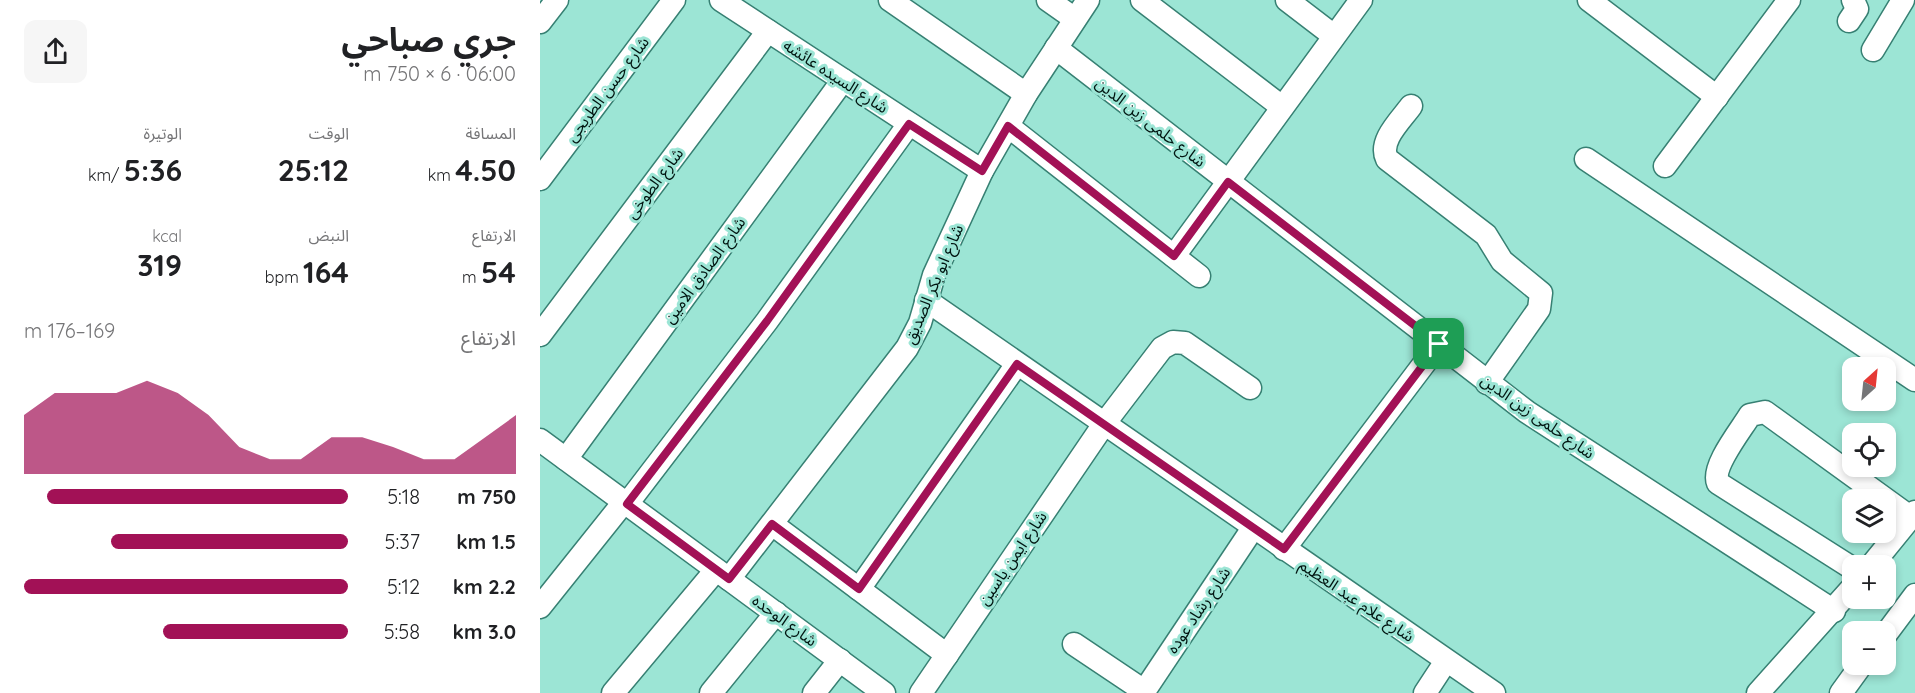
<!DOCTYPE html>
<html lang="ar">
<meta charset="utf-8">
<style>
body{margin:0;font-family:Quicksand,"Noto Sans Arabic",sans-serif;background:#f6f6f6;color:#202124;direction:rtl;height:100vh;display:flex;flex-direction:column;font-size:22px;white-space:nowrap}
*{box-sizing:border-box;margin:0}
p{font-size:20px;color:#757577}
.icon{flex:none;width:33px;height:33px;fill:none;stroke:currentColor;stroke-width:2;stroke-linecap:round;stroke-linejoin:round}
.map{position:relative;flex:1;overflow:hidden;direction:ltr}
.panel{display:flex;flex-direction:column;background:#fff;width:540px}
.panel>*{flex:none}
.needle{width:39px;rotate:27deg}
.fabs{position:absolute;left:1302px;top:357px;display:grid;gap:12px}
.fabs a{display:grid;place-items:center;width:54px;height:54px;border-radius:12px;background:#fff;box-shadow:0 3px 9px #0003;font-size:30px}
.pin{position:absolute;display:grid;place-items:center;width:51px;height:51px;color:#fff;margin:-26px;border-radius:12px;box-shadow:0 3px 9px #0006}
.round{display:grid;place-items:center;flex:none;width:63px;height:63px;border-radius:12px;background:#f6f6f6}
.headline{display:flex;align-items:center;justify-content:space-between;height:102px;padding:0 24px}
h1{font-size:33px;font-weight:700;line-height:45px}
.figures{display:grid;grid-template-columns:repeat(3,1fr);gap:9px;height:102px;padding:6px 24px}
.figures div{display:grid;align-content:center}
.figures b{font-size:30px;font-weight:700}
.figures small{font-size:16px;font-weight:400}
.figures p{font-size:16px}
.chart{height:168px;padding:12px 24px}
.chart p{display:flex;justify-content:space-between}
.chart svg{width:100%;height:108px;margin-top:6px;fill:#a21156;opacity:.7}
ul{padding:0 24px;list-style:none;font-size:20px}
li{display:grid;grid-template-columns:96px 72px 1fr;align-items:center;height:45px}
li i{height:15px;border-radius:8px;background:#a21156}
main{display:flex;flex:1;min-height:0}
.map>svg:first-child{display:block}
</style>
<main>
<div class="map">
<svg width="1375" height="693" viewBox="0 0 1375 693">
<rect width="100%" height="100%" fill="#9ce5d5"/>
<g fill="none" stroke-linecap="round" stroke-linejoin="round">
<defs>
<g id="minor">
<polyline points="181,0 442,171"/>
<polyline points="350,0 486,94"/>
<polyline points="508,0 535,19"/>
<polyline points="602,0 742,107"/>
<polyline points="747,0 794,36"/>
<polyline points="1049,0 1177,97"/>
<polyline points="1309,21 1317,9 1313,0"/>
<polyline points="0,22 17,0"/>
<polyline points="516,48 987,412 1294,611"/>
<polyline points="1333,50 1363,0"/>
<path d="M 871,106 C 861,120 838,141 847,159 L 946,235 L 962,261 L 1001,293 L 999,309 L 947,383"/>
<polyline points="468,126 659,276"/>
<polyline points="1046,159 1375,380"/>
<polyline points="1125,166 1249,0"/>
<polyline points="0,179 134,0"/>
<polyline points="634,256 821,0"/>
<polyline points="386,300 954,693"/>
<polyline points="0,335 228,31"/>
<polyline points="0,440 344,693"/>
<polyline points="26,459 303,80"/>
<polyline points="87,504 227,321 369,124"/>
<polyline points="232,524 407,655"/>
<polyline points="744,549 899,344"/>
<polyline points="1331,566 1375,512"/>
<path d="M 1312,568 L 1178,483 C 1171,467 1201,430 1210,415 L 1225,412 L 1370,517"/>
<polyline points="189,579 367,348 380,323 394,275 442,171 486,94 548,0"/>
<polyline points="319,589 477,364"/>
<polyline points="0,607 84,502"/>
<polyline points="1346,634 1375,595"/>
<polyline points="534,644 604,691"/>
<polyline points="73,693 176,570"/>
<polyline points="171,693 236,613"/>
<polyline points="274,693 300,660"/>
<polyline points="381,693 564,424 622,348 633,342 645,343 710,388"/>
<polyline points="603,693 713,528"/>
<polyline points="885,693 906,661"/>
<polyline points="1218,693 1312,588"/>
<polyline points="1301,693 1322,664"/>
</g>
</defs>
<!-- minor casing -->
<use href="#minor" stroke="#378073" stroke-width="25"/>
<!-- minor -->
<use href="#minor" stroke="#fff" stroke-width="22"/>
</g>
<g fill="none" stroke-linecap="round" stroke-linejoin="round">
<defs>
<polygon id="route" points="369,124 442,171 468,126 634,256 688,182 899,344 744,549 477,364 319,589 232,524 189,579 87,504 227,321"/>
</defs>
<!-- route casing -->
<use href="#route" stroke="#fff" stroke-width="12"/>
<!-- route -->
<use href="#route" stroke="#a21156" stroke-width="8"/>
</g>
<g text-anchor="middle" stroke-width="6" stroke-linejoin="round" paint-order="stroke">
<!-- street labels -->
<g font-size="16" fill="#001410" stroke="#9ce5d5">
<text transform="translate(296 76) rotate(33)" y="6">شارع السيده عائشه</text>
<text transform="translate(67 89) rotate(-53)" y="6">شارع حسن الطريجى</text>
<text transform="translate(611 122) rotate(38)" y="6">شارع حلمى زين الدين</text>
<text transform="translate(114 183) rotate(-53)" y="6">شارع الطوخى</text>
<text transform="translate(164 270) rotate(-54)" y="6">شارع الصادق الامين</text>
<text transform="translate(393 284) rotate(-67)" y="6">شارع ابو بكر الصديق</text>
<text transform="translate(998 416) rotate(35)" y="6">شارع حلمى زين الدين</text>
<text transform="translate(472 558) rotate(-56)" y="6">شارع ايمن ياسين</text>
<text transform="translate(817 600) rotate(34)" y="6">شارع علام عبد العظيم</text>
<text transform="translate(658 610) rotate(-56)" y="6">شارع رشاد عوده</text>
<text transform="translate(245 620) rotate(36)" y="6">شارع الوحده</text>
</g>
</g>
</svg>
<div class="fabs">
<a><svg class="needle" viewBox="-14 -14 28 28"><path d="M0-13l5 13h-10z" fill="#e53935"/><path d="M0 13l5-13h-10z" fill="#757577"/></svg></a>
<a><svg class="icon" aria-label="locate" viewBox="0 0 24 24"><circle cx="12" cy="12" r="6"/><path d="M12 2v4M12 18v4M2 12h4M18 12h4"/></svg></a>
<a><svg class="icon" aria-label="layers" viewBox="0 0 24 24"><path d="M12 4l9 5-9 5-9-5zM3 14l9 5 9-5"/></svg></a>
<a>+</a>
<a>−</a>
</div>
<div class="pin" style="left:899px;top:344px;background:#1e9e55"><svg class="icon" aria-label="arrive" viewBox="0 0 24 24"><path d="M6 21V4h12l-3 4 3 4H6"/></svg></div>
</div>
<section class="panel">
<div class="headline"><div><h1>جري صباحي</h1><p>06:00 · 6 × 750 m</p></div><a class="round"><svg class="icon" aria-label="share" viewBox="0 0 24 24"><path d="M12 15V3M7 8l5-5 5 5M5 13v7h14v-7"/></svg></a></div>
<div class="figures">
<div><p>المسافة</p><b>4.50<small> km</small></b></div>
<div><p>الوقت</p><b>25:12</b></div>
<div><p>الوتيرة</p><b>5:36<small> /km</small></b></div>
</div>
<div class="figures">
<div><p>الارتفاع</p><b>54<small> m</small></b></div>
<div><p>النبض</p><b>164<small> bpm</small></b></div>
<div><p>kcal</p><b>319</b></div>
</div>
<div class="chart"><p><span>الارتفاع</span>169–176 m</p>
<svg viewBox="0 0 160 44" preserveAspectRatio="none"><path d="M0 44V20L10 11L20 11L30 11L40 6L50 11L60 20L70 33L80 38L90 38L100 29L110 29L120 33L130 38L140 38L150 29L160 20V44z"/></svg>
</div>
<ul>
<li><b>750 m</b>5:18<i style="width:93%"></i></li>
<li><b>1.5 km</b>5:37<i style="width:73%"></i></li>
<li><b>2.2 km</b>5:12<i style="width:100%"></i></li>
<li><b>3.0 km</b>5:58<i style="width:57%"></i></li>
</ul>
</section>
</main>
